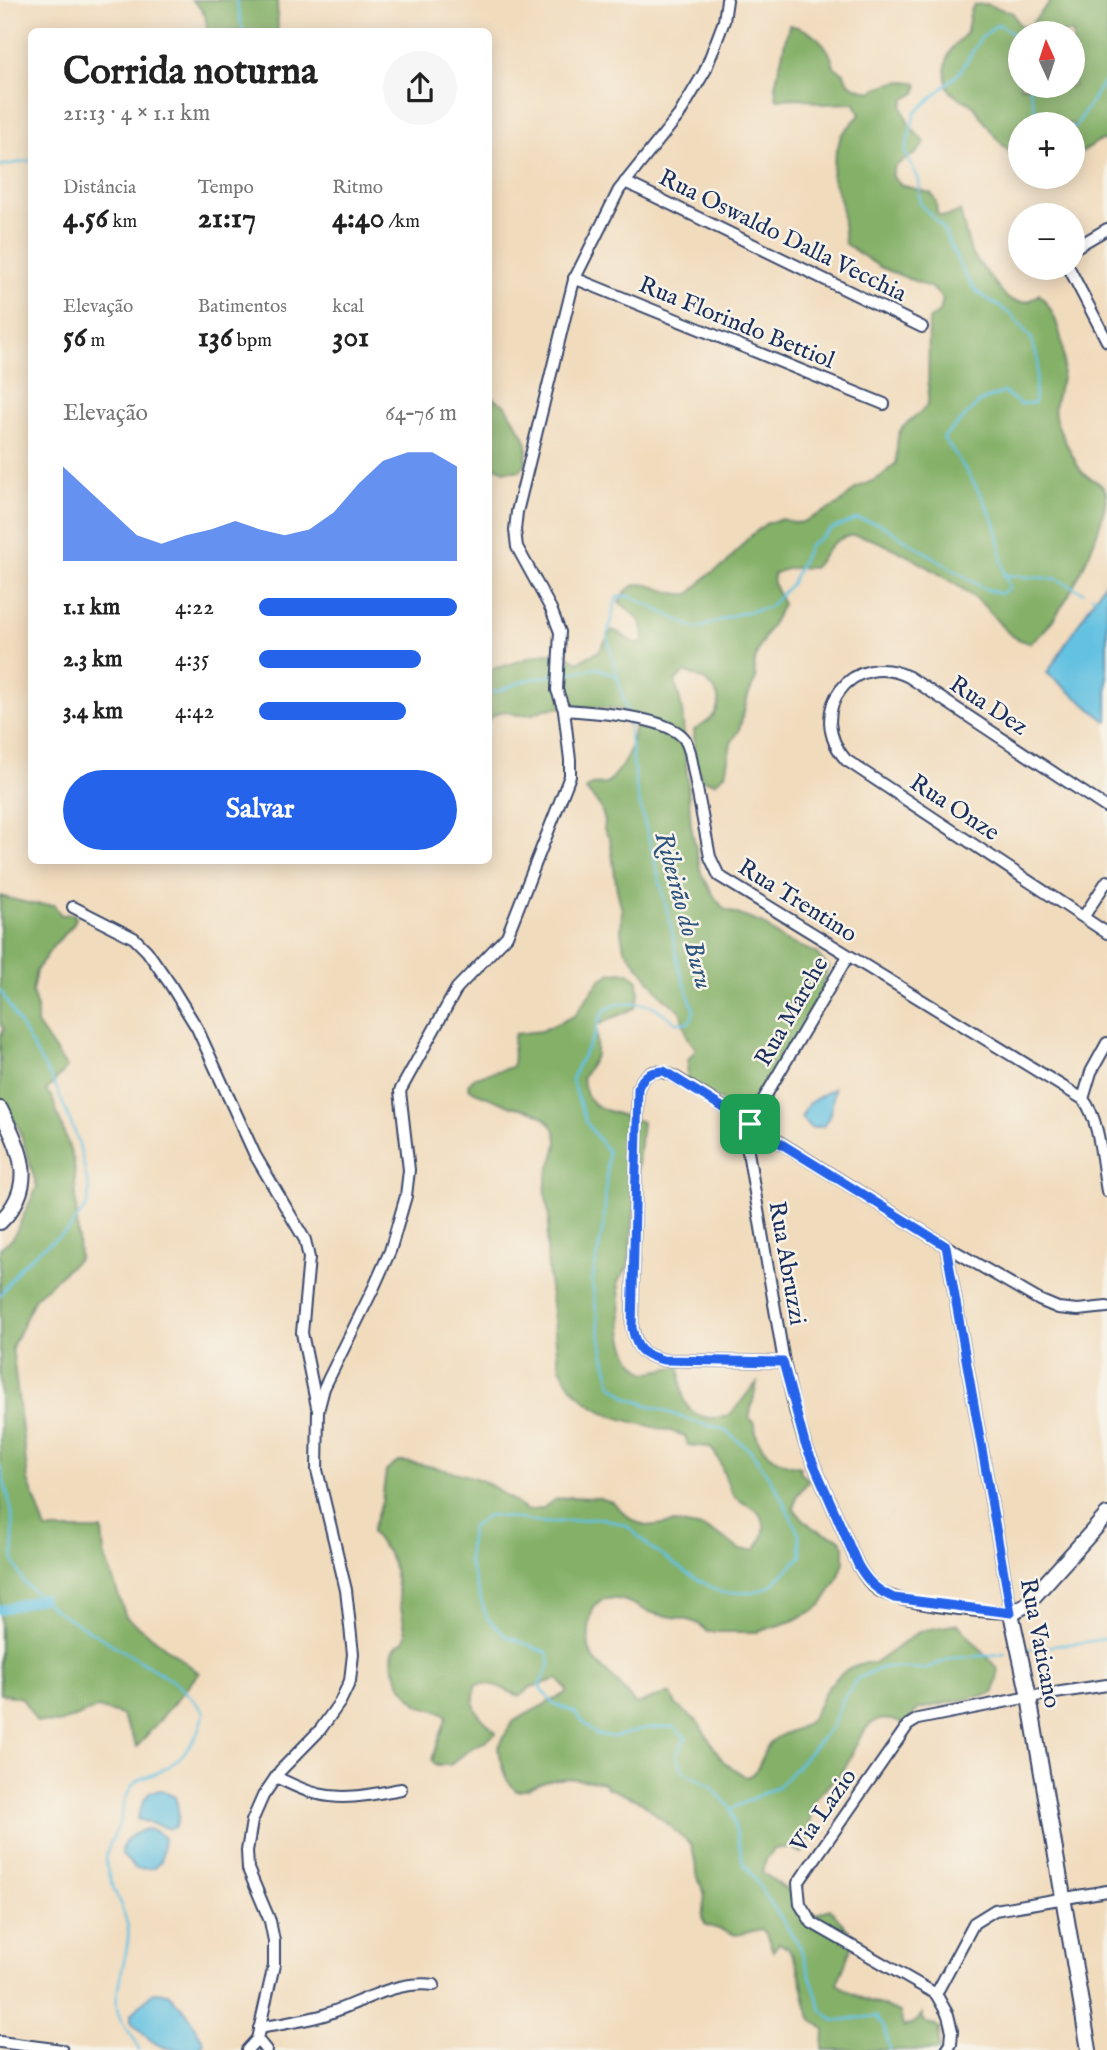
<!DOCTYPE html>
<html lang="pt">
<meta charset="utf-8">
<style>
body{margin:0;font-family:"IM FELL English",serif;background:#f6f6f6;color:#222;height:100vh;display:flex;flex-direction:column;font-size:26px;white-space:nowrap}
*{box-sizing:border-box;margin:0}
p{font-size:23px;color:#767676}
.icon{flex:none;width:38px;height:38px;fill:none;stroke:currentColor;stroke-width:2;stroke-linecap:round;stroke-linejoin:round}
.map{position:relative;flex:1;overflow:hidden}
.sheet{position:absolute;left:28px;top:28px;width:464px;height:836px;display:flex;flex-direction:column;background:#fff;border-radius:10px;box-shadow:0 4px 18px #0003}
.sheet>*{flex:none}
.needle{width:46px;rotate:357deg}
.fabs{position:absolute;left:1008px;top:21px;display:grid;gap:14px}
.fabs a{display:grid;place-items:center;width:77px;height:77px;border-radius:50%;background:#fff;box-shadow:0 4px 18px #0003;font-size:35px}
.pin{position:absolute;display:grid;place-items:center;width:60px;height:60px;color:#fff;margin:-30px;border-radius:14px;box-shadow:0 4px 10px #0006}
.round{display:grid;place-items:center;flex:none;width:74px;height:74px;border-radius:37px;background:#f6f6f6}
.overview{display:flex;align-items:center;justify-content:space-between;height:119px;padding:0 35px}
h1{font-size:38px;font-weight:700;line-height:52px}
.metrics{display:grid;grid-template-columns:repeat(3,1fr);gap:10px;height:119px;padding:7px 35px}
.metrics div{display:grid;align-content:center}
.metrics b{font-size:30px;font-weight:700}
.metrics small{font-size:19px;font-weight:400}
.metrics p{font-size:19px}
.chart{height:196px;padding:14px 35px}
.chart p{display:flex;justify-content:space-between}
.chart svg{width:100%;height:126px;margin-top:7px;fill:#2563eb;opacity:.7}
.action{display:flex;gap:14px;margin-top:auto;padding:14px 35px}
.action a{flex:1;height:80px;border-radius:42px;background:#2563eb;color:#fff;font-size:28px;font-weight:700;line-height:80px;text-align:center}
ul{padding:0 35px;list-style:none;font-size:23px}
li{display:grid;grid-template-columns:112px 84px 1fr;align-items:center;height:52px}
li i{height:18px;border-radius:9px;background:#2563eb}
.map>svg:first-child{display:block}
</style>
<div class="map">
<svg width="1107" height="2050" viewBox="0 0 1107 2050">
<rect width="100%" height="100%" fill="#f7f3e8"/>
<filter id="ink" filterUnits="userSpaceOnUse"><feTurbulence type="fractalNoise" baseFrequency=".0143" numOctaves="2"/><feDisplacementMap in="SourceGraphic" scale="14" xChannelSelector="R" yChannelSelector="G"/><feConvolveMatrix kernelMatrix="1 2 1 2 8 2 1 2 1" color-interpolation-filters="sRGB"/></filter>
<filter id="wash" filterUnits="userSpaceOnUse"><feTurbulence type="fractalNoise" baseFrequency=".00686" numOctaves="4" result="noise"/><feDisplacementMap in="SourceGraphic" scale="28" xChannelSelector="R" yChannelSelector="G"/><feGaussianBlur stdDeviation="1.57" result="paint"/><feColorMatrix in="noise" values="0 0 0 0 0 0 0 0 0 0 0 0 0 0 0 0 0 1.4 0 .05"/><feComposite in="paint" operator="in"/></filter>
<g filter="url(#wash)">
<rect width="100%" height="100%" fill="#f1dbbd"/>
<!-- forest -->
<g fill="#84b067" stroke="#507062" stroke-width="2" fill-rule="evenodd">
<path d="M 192,0 L 277,0 L 278,31 L 207,31 C 207,17 203,9 192,0 Z"/>
<path d="M 1052,0 L 1107,0 L 1107,139 L 1097,142 L 1073,158 L 1073,124 L 1020,124 L 1020,161 C 1001,147 989,128 975,108 C 968,99 954,99 949,89 C 943,77 945,58 953,47 C 957,42 965,37 967,30 C 970,21 968,13 974,5 L 986,4 L 1013,13 L 1019,25 L 1024,27 L 1031,24 ZM 1020,33 L 1073,33 L 1073,86 L 1020,86 Z"/>
<path d="M 789,25 C 812,29 830,44 834,67 L 844,73 C 847,87 859,88 872,92 C 883,83 906,78 918,84 L 916,93 L 905,99 L 902,106 L 909,125 L 925,143 L 915,154 L 895,166 L 892,176 L 901,185 L 931,193 L 936,201 L 937,213 L 941,216 L 948,216 L 960,211 L 971,253 L 1007,298 C 1019,304 1030,304 1039,294 C 1059,314 1067,351 1062,378 C 1059,392 1051,405 1056,420 C 1058,428 1077,466 1082,472 C 1089,480 1101,480 1106,492 C 1107,527 1060,626 1030,643 C 1007,639 1000,622 985,607 C 967,588 873,530 849,536 C 826,542 827,555 813,568 C 800,567 786,567 774,574 L 773,583 L 783,604 C 773,626 748,654 756,678 L 748,696 L 739,730 L 731,743 L 725,774 L 715,783 L 702,779 L 695,760 L 694,730 C 732,711 723,683 685,672 L 675,681 L 682,709 L 691,826 L 701,873 L 715,898 L 724,909 L 763,924 L 785,941 L 815,952 L 828,966 L 820,995 L 751,1119 L 687,1079 L 688,1060 L 696,1049 L 688,1038 L 680,1011 L 662,996 L 624,948 L 621,932 L 622,910 L 617,890 L 610,839 L 604,830 L 605,821 L 600,806 L 586,790 L 591,785 L 606,784 C 625,768 633,748 635,723 L 620,709 L 575,706 L 545,709 L 532,714 L 517,715 L 504,711 L 492,716 L 488,720 L 488,669 C 522,667 545,639 578,662 L 599,651 L 612,630 C 624,632 631,648 643,641 C 647,622 632,612 619,602 C 638,565 661,598 690,594 L 708,575 L 726,564 L 748,538 L 767,523 L 782,519 L 796,523 L 803,522 L 838,505 L 856,488 L 879,478 L 896,463 C 897,454 896,442 899,433 C 904,422 920,415 928,404 L 929,320 L 940,311 L 943,299 L 932,288 L 880,267 L 845,244 L 841,202 L 832,176 L 834,161 L 841,135 L 860,115 L 855,103 L 822,104 L 802,98 L 777,99 L 775,86 Z"/>
<polygon points="488,395 506,406 524,436 527,445 526,463 520,471 505,471 488,464"/>
<polygon points="0,896 32,904 54,905 61,915 74,914 76,918 73,925 54,945 36,971 32,992 37,1008 37,1024 67,1068 46,1091 52,1097 74,1162 79,1258 35,1298 12,1347 28,1480 46,1530 102,1530 104,1554 126,1617 199,1673 137,1747 122,1715 98,1708 60,1723 37,1722 22,1698 0,1694 0,1248 13,1238 37,1187 19,1128 0,1097 0,1037 4,1029 0,1023"/>
<path d="M 627,972 L 638,980 L 639,995 L 635,1008 L 597,1025 L 596,1055 L 582,1079 C 584,1085 586,1095 590,1100 C 598,1111 628,1116 642,1122 L 629,1265 L 618,1282 C 624,1316 614,1351 646,1373 L 680,1366 C 682,1391 679,1414 710,1418 C 717,1418 726,1418 731,1413 C 741,1404 747,1392 757,1383 L 749,1418 L 755,1424 C 755,1449 777,1464 801,1467 L 800,1471 L 809,1480 L 796,1497 L 794,1510 L 813,1528 L 840,1539 L 844,1546 L 844,1562 L 837,1581 L 822,1604 L 815,1610 L 792,1621 L 757,1632 L 708,1632 C 693,1615 672,1619 653,1613 C 640,1610 630,1600 617,1599 C 594,1596 591,1609 589,1629 C 589,1638 587,1647 592,1655 C 597,1666 606,1671 614,1679 C 621,1687 628,1696 635,1704 C 648,1703 658,1693 671,1694 L 676,1705 L 697,1721 L 723,1761 L 746,1777 C 763,1772 759,1755 770,1743 C 780,1732 795,1732 807,1723 C 818,1713 820,1697 829,1686 C 839,1673 859,1659 874,1664 L 920,1631 L 958,1624 L 999,1670 L 994,1693 L 919,1709 L 903,1724 C 864,1706 859,1744 844,1769 C 836,1780 820,1790 815,1801 C 806,1820 815,1835 802,1853 L 789,1847 L 774,1849 L 766,1860 L 762,1872 L 795,1896 L 811,1916 L 830,1909 L 848,1930 L 853,1943 L 837,1984 L 861,1998 L 900,2012 L 903,2027 L 916,2022 L 922,2014 L 922,2019 L 926,2023 L 936,2025 L 939,2029 L 939,2050 L 823,2050 L 824,2029 C 820,2026 814,2022 811,2018 C 800,1998 805,1954 779,1943 L 773,1951 L 766,1934 L 762,1929 L 736,1935 L 706,1925 L 702,1917 L 705,1895 L 698,1878 L 692,1846 L 642,1802 L 606,1787 L 604,1783 C 584,1781 567,1775 548,1781 C 534,1785 534,1790 516,1791 L 507,1780 L 498,1748 L 512,1722 L 566,1693 L 567,1690 L 558,1679 L 531,1687 L 520,1696 C 502,1690 495,1681 475,1685 C 471,1715 478,1712 496,1733 L 485,1742 L 473,1747 L 450,1765 L 435,1765 L 432,1760 L 447,1716 C 439,1707 425,1711 416,1703 C 401,1688 378,1653 404,1641 L 406,1634 L 393,1564 L 388,1553 L 371,1532 L 382,1501 L 386,1471 C 389,1469 394,1464 399,1462 C 408,1460 474,1476 483,1481 C 499,1489 513,1502 528,1511 L 543,1508 L 554,1500 L 569,1497 L 599,1498 L 612,1502 L 632,1520 L 645,1526 L 675,1523 L 703,1528 L 718,1534 L 740,1550 L 755,1550 C 764,1538 769,1523 757,1511 C 751,1505 740,1503 734,1496 C 724,1483 724,1462 710,1447 L 688,1445 L 685,1436 C 652,1423 613,1424 585,1400 C 554,1374 558,1357 554,1320 C 551,1294 546,1268 547,1241 C 547,1234 549,1227 549,1220 C 549,1208 544,1194 546,1183 C 548,1162 567,1142 550,1123 C 538,1110 527,1110 512,1106 C 500,1103 488,1097 477,1093 L 470,1089 L 468,1084 L 475,1077 L 512,1067 C 517,1054 510,1045 515,1034 L 541,1031 L 574,1016 L 600,980 L 612,973 Z"/>
</g>
<!-- water -->
<g fill="#63c1e1" stroke="#3f78a0" stroke-width="2">
<polygon points="1107,579 1107,722 1047,673"/>
<path d="M 834,1088 C 832,1102 833,1113 824,1126 L 811,1128 L 801,1118 L 808,1104 Z"/>
<path d="M 161,1790 L 175,1797 C 178,1808 181,1816 175,1827 L 170,1829 L 137,1819 L 144,1800 L 150,1792 Z"/>
<path d="M 146,1829 L 156,1831 L 164,1838 L 161,1861 L 154,1868 L 136,1869 L 122,1855 C 121,1839 133,1834 146,1829 Z"/>
<path d="M 153,1992 L 168,1993 L 187,2013 L 204,2042 L 199,2050 C 161,2050 158,2049 131,2022 L 131,2014 Z"/>
</g>
<g fill="none" stroke-linecap="round" stroke-linejoin="round">
<!-- stream -->
<g stroke="#63c1e1" stroke-width="2.5">
<polyline points="236,0 243,32"/>
<polyline points="1029,86 1037,118 1054,124"/>
<polyline points="1073,127 1075,127 1107,77"/>
<polyline points="0,166 32,160"/>
<polyline points="1003,575 1057,579 1083,592"/>
<polyline points="1092,596 1098,599"/>
<polyline points="562,674 598,668 616,676"/>
<polyline points="488,691 496,692 526,680 556,675"/>
<path d="M 627,713 L 607,636 L 617,597 L 630,596 L 697,629 L 734,615 L 769,607 L 791,584 L 809,546 L 832,529 L 857,519 L 880,524 L 983,588 L 1000,594 L 1010,588 C 999,568 1003,545 995,524 C 987,502 958,456 943,438 L 981,401 L 1004,392 L 1020,404 L 1034,403 L 1038,360 L 1031,338 L 1012,315 L 977,292 L 964,274 L 942,227 L 920,204 L 919,180 L 905,152 L 915,113 L 960,72 L 980,39 L 998,24 L 1012,33 L 1020,52"/>
<polyline points="628,720 637,793 670,921 679,968 694,1010 692,1018 688,1023 676,1022 653,1006 639,1003 620,1004 606,1009 599,1020 595,1035 578,1064 572,1080 586,1122 608,1152 604,1222 592,1283 603,1352 612,1385 628,1398 698,1423 723,1429 751,1451 777,1489 799,1534 801,1556 771,1586 755,1592 722,1593 686,1573 650,1547 626,1525 601,1518 547,1523 489,1515 471,1528 468,1560 487,1618 506,1636 548,1653 550,1665 539,1685 552,1703 574,1712 595,1734 614,1737 646,1728 673,1727 686,1737 676,1755 684,1772 710,1785 731,1809 743,1862 800,1946 821,2009 834,2021 876,2016 885,2029 889,2050"/>
<polyline points="0,990 56,1087 78,1140 89,1189 88,1204 69,1230 42,1248 21,1266 0,1295"/>
<path d="M 0,1466 L 12,1512 L 14,1562 L 24,1583 L 55,1610 L 170,1679 L 188,1694 L 204,1712 C 201,1737 181,1762 157,1773 C 148,1777 141,1777 134,1784 C 124,1795 123,1811 119,1824 C 116,1836 106,1845 106,1858 C 106,1883 125,1905 128,1929 C 131,1949 114,1986 117,2008 C 119,2025 135,2034 139,2050"/>
<path d="M 1025,1650 C 1052,1644 1080,1645 1107,1638"/>
<polyline points="731,1809 779,1786 801,1762 832,1726 843,1699 858,1678 884,1667 924,1669 953,1658 1005,1654"/>
</g>
<!-- canal -->
<polyline stroke="#63c1e1" stroke-width="10" points="0,1610 42,1598"/>
</g>
</g>
<g filter="url(#ink)">
<g fill="none" stroke-linecap="round" stroke-linejoin="round">
<defs>
<g id="minor">
<polyline points="625,182 922,327"/>
<polyline points="1073,249 1107,229"/>
<polyline points="1069,268 1107,341"/>
<polyline points="574,278 884,404"/>
<path d="M 564,710 C 592,712 663,716 683,737 C 687,741 688,747 690,752 L 710,857 L 719,876 L 1083,1099"/>
<path d="M 1107,808 L 909,677 C 852,649 804,712 846,760 L 1107,933"/>
<polyline points="73,907 134,938 147,951 170,984 197,1028 255,1155 305,1240 309,1258 302,1333 317,1407"/>
<polyline points="1084,916 1107,881"/>
<path d="M 848,956 L 749,1124 L 746,1140 L 784,1362 L 795,1410 L 805,1444 L 858,1565 C 863,1574 869,1584 878,1590 C 900,1605 982,1612 1011,1613 L 946,1246"/>
<path d="M 1107,1043 L 1091,1072 L 1083,1099 C 1100,1119 1102,1165 1107,1191"/>
<path d="M 784,1362 L 663,1360 C 641,1354 637,1350 632,1327 L 638,1088 C 646,1069 659,1068 675,1077 L 946,1246 L 1039,1300 L 1058,1308 L 1078,1310 L 1107,1307"/>
<path d="M 276,1777 C 289,1783 303,1791 318,1794 C 346,1801 373,1794 401,1789"/>
<polyline points="936,1994 974,1923 995,1910 1107,1891"/>
<path d="M 259,2028 C 281,2024 303,2021 324,2015 C 361,2003 394,1980 434,1985"/>
<polyline points="257,2039 266,2050"/>
<polyline points="0,2042 62,2050"/>
<polyline points="247,2050 257,2039 274,1965 274,1941 270,1921 248,1869 247,1851 252,1821 263,1796 280,1771 320,1730 340,1702 350,1681 353,1654 346,1590 317,1470 318,1411 324,1388 374,1287 390,1251 406,1196 409,1170 400,1091 457,988 507,936 570,776 570,760 564,710 557,690 560,632 551,609 517,547 515,530 517,512 574,280 619,190 679,115 705,71 724,21 727,0"/>
<polyline points="947,2050 951,2044 952,2031 948,2015 936,1994 812,1923 800,1904 798,1883 908,1725 918,1719 1029,1697 1107,1685"/>
</g>
<g id="tertiary">
<path d="M 0,1109 C 21,1151 38,1185 0,1222"/>
<polyline points="1089,2050 1029,1697 1011,1613 1026,1605 1107,1515"/>
</g>
</defs>
<!-- minor casing -->
<use href="#minor" stroke="#3b496c" stroke-width="14"/>
<!-- tertiary casing -->
<use href="#tertiary" stroke="#3b496c" stroke-width="18"/>
<!-- minor -->
<use href="#minor" stroke="#fff" stroke-width="10"/>
<!-- tertiary -->
<use href="#tertiary" stroke="#fff" stroke-width="14"/>
</g>
</g>
<g fill="none" stroke-linecap="round" stroke-linejoin="round" filter="url(#ink)">
<defs>
<path id="route" d="M 664,1071 L 946,1246 L 1011,1613 L 894,1598 C 876,1590 868,1582 858,1565 L 805,1444 L 783,1362 L 663,1360 C 641,1354 637,1350 632,1328 L 638,1088 C 644,1074 650,1072 664,1071 Z"/>
</defs>
<!-- route casing -->
<use href="#route" stroke="#fff" stroke-width="14"/>
<!-- route -->
<use href="#route" stroke="#2563eb" stroke-width="9"/>
</g>
<g text-anchor="middle" stroke-width="5" stroke-linejoin="round" paint-order="stroke">
<!-- street labels -->
<g font-size="24" fill="#1b2f5e" stroke="#f7f3e8">
<text transform="translate(783 235) rotate(26)" y="8">Rua Oswaldo Dalla Vecchia</text>
<text transform="translate(737 322) rotate(22)" y="8">Rua Florindo Bettiol</text>
<text transform="translate(989 705) rotate(33)" y="8">Rua Dez</text>
<text transform="translate(955 807) rotate(33)" y="8">Rua Onze</text>
<text transform="translate(798 900) rotate(32)" y="8">Rua Trentino</text>
<text transform="translate(791 1011) rotate(-60)" y="8">Rua Marche</text>
<text transform="translate(788 1263) rotate(80)" y="8">Rua Abruzzi</text>
<text transform="translate(1041 1643) rotate(79)" y="8">Rua Vaticano</text>
<text transform="translate(823 1810) rotate(-55)" y="8">Via Lazio</text>
</g>
<!-- water labels -->
<g font-size="26" font-style="italic" fill="#2d547f" stroke="#f7f3e8">
<text transform="translate(685 910) rotate(75)" y="9">Ribeirão do Buru</text>
</g>
</g>
</svg>
<div class="fabs">
<a><svg class="needle" viewBox="-14 -14 28 28"><path d="M0-13l5 13h-10z" fill="#e53935"/><path d="M0 13l5-13h-10z" fill="#767676"/></svg></a>
<a>+</a>
<a>−</a>
</div>
<div class="pin" style="left:750px;top:1124px;background:#1e9e55"><svg class="icon" aria-label="arrive" viewBox="0 0 24 24"><path d="M6 21V4h12l-3 4 3 4H6"/></svg></div>
<section class="sheet">
<div class="overview"><div><h1>Corrida noturna</h1><p>21:13 · 4 × 1.1 km</p></div><a class="round"><svg class="icon" aria-label="share" viewBox="0 0 24 24"><path d="M12 15V3M7 8l5-5 5 5M5 13v7h14v-7"/></svg></a></div>
<div class="metrics">
<div><p>Distância</p><b>4.56<small> km</small></b></div>
<div><p>Tempo</p><b>21:17</b></div>
<div><p>Ritmo</p><b>4:40<small> /km</small></b></div>
</div>
<div class="metrics">
<div><p>Elevação</p><b>56<small> m</small></b></div>
<div><p>Batimentos</p><b>136<small> bpm</small></b></div>
<div><p>kcal</p><b>301</b></div>
</div>
<div class="chart"><p><span>Elevação</span>64–76 m</p>
<svg viewBox="0 0 160 44" preserveAspectRatio="none"><path d="M0 44V11L10 19L20 27L30 35L40 38L50 35L60 33L70 30L80 33L90 35L100 33L110 27L120 17L130 9L140 6L150 6L160 11V44z"/></svg>
</div>
<ul>
<li><b>1.1 km</b>4:22<i style="width:100%"></i></li>
<li><b>2.3 km</b>4:35<i style="width:82%"></i></li>
<li><b>3.4 km</b>4:42<i style="width:74%"></i></li>
</ul>
<div class="action"><a>Salvar</a></div>
</section>
</div>
